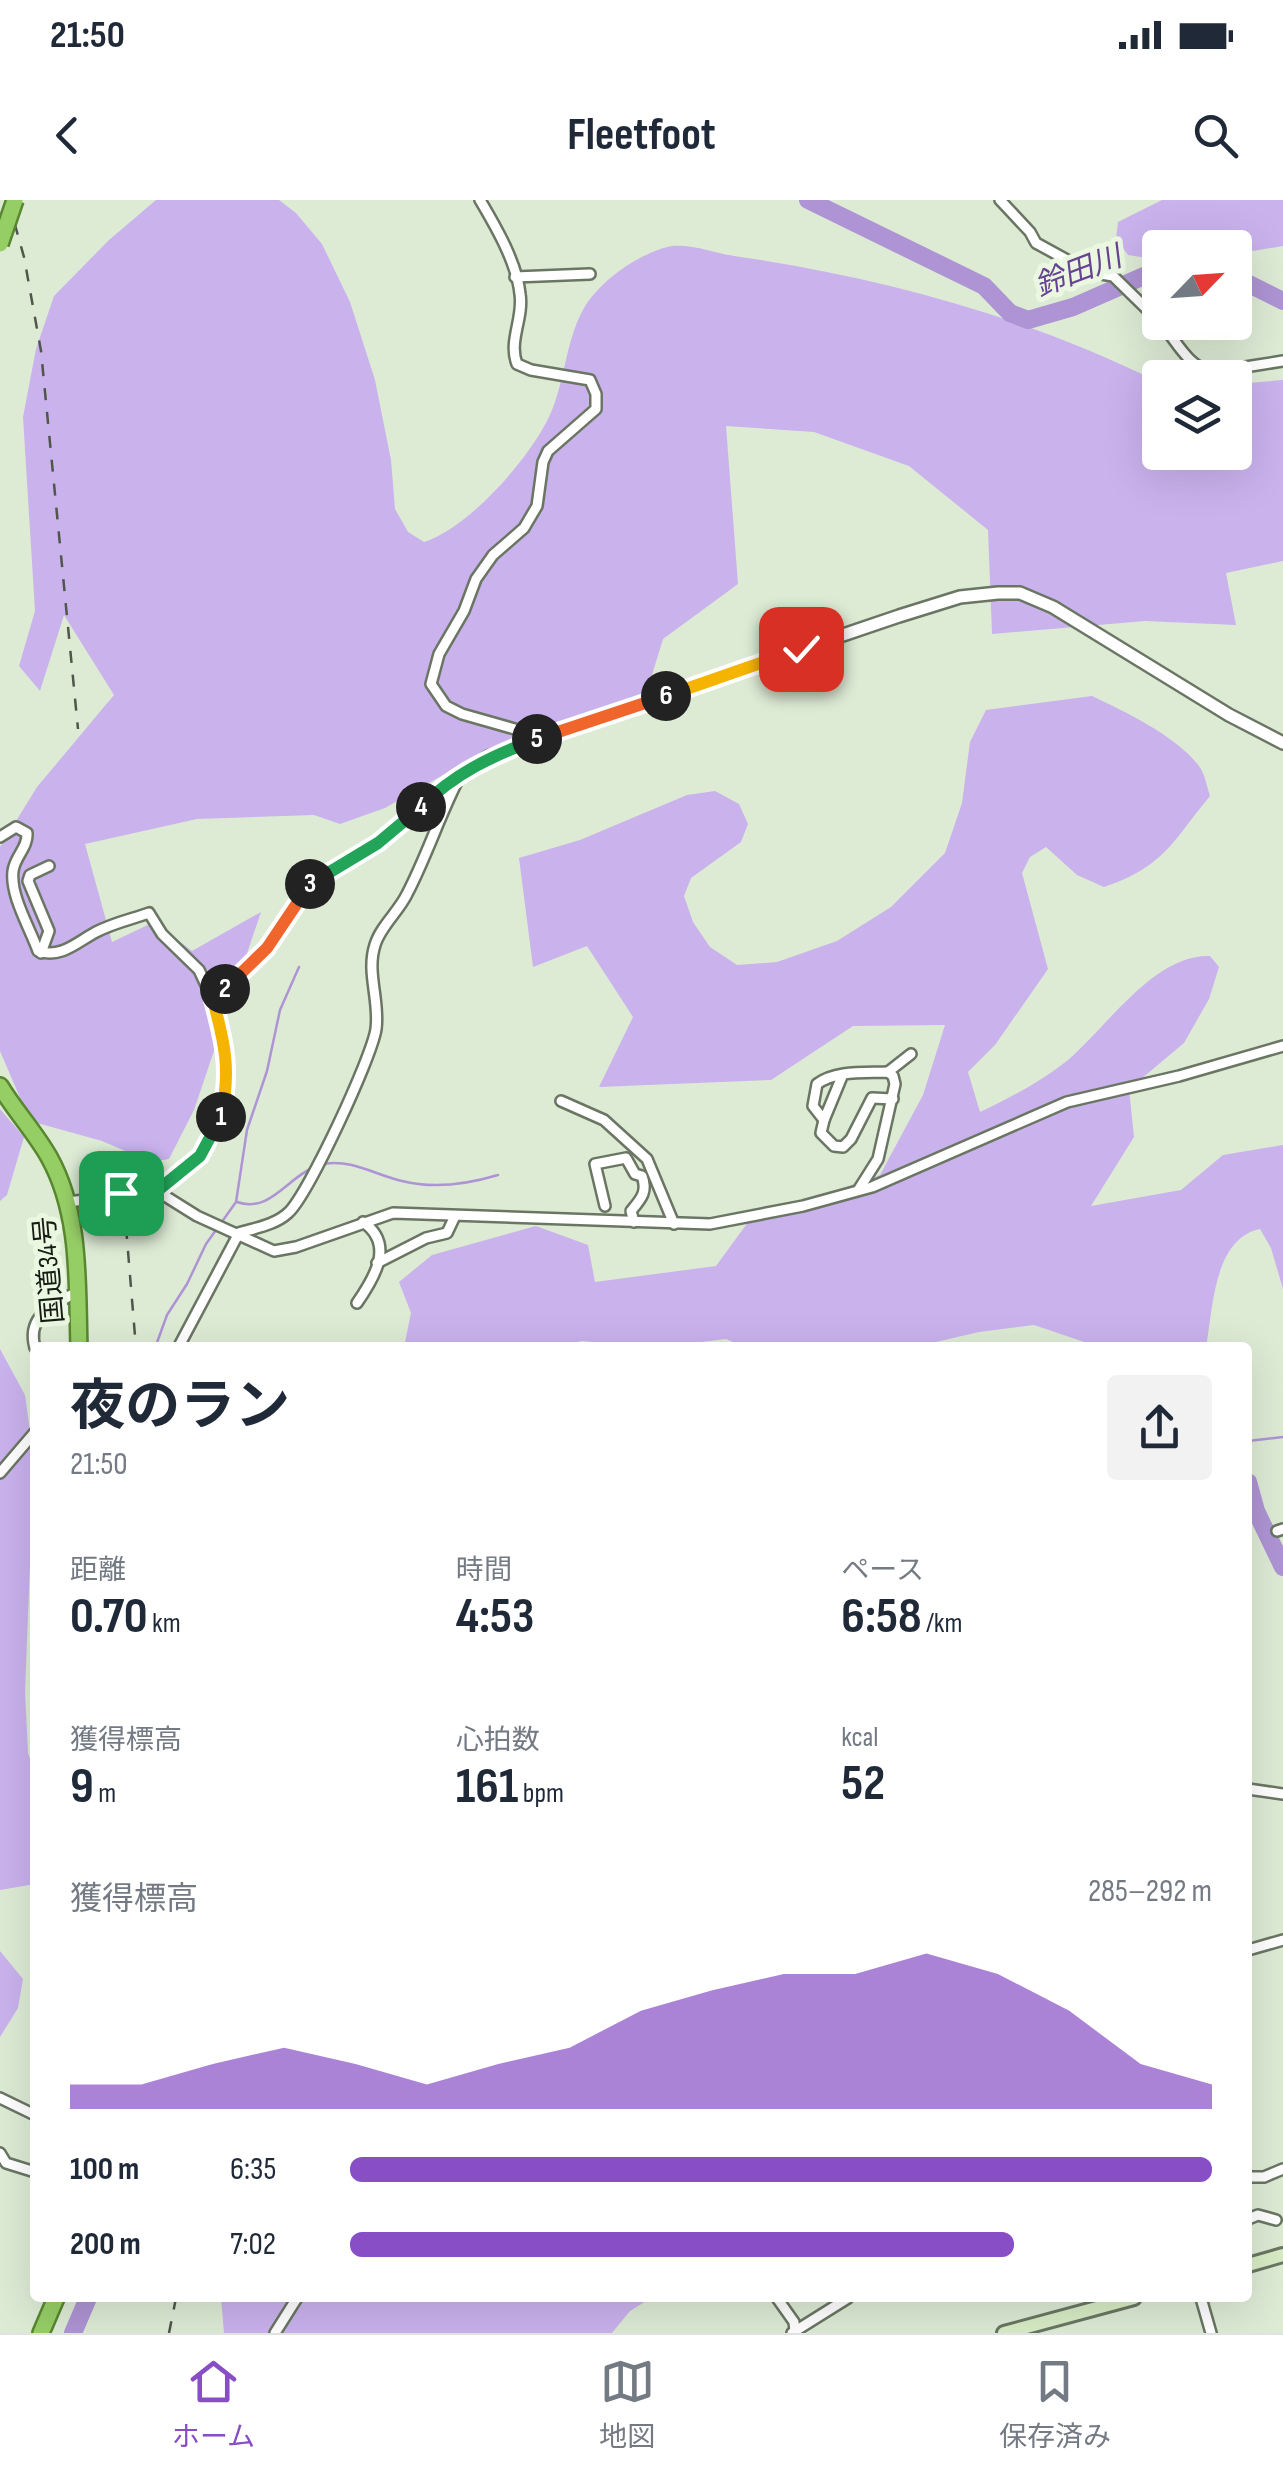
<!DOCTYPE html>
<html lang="ja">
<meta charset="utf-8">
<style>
body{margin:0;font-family:"Sofia Sans Condensed","Noto Sans JP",sans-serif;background:#f2f2f3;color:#1f2937;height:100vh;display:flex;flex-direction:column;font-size:38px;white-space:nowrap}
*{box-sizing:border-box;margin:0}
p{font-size:32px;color:#747a83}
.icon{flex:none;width:55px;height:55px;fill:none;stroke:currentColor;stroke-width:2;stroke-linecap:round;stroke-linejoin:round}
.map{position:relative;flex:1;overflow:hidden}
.sheet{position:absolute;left:30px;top:1142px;width:1222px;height:960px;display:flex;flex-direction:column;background:#fff;border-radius:10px;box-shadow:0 10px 40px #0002}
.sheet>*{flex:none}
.needle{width:65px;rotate:65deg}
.fabs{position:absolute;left:1142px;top:30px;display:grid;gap:20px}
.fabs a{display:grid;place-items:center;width:110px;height:110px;border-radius:10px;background:#fff;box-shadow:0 10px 40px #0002;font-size:50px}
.pin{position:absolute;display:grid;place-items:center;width:85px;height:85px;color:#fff;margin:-42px;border-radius:20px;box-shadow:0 5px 15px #0006}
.km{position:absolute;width:50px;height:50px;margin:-25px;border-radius:50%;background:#222;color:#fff;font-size:28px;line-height:50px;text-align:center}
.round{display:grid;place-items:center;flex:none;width:105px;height:105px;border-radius:10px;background:#f2f2f3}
.headline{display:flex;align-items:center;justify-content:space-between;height:170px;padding:0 40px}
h1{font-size:55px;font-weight:700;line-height:75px}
.figures{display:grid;grid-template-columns:repeat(3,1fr);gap:15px;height:170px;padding:10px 40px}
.figures div{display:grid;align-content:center}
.figures b{font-size:50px;font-weight:700}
.figures small{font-size:28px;font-weight:400}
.figures p{font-size:28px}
.chart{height:280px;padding:20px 40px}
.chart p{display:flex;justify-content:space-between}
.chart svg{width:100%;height:180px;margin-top:10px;fill:#874ec5;opacity:.7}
ul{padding:0 40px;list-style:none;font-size:32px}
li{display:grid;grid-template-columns:160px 120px 1fr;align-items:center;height:75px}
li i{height:25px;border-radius:12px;background:#874ec5}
.status{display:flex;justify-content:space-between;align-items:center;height:70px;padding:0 50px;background:#fff;direction:ltr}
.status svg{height:28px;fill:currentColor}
header{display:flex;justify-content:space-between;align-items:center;height:130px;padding:0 40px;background:#fff;font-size:45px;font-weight:700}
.tab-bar{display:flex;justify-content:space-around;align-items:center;height:140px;border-top:2px solid #e0e1e3;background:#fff;font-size:28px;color:#747a83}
.tab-bar a{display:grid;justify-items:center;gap:5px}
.tab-bar .on{color:#874ec5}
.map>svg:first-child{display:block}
</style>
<div class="status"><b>21:50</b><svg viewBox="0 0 49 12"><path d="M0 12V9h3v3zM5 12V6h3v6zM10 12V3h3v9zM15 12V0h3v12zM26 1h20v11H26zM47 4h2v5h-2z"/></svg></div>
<header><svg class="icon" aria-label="back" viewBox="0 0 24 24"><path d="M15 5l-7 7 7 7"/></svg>Fleetfoot<svg class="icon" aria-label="search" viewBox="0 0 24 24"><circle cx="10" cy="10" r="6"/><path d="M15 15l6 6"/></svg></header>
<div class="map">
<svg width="1283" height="2133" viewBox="0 0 1283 2133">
<rect width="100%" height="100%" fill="#ddebd5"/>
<!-- green -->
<g fill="#cab2ed">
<path d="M 156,0 L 279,0 L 296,13 L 322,44 L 350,102 L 375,180 L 391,260 L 395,309 L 408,332 L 424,342 C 468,328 524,264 546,223 C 565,189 564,143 584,108 C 600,81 637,55 667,47 C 686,42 715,53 734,56 C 880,77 1028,117 1160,183 L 1160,252 L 1235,252 L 1235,184 L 1283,180 L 1283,361 L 1226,373 L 1236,425 L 1145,421 L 992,434 L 988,330 L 909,266 L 814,232 L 726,226 L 738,384 L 663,439 L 648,488 L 614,518 L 551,534 L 466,562 L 385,608 L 340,624 L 314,615 L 197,619 L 85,644 L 112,742 L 154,722 L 192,751 L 261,712 L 194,910 L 169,959 L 151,962 L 102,941 L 30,921 L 0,851 L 0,647 L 37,587 L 114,495 L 64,415 L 40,491 L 19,466 L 35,411 L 23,217 L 36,149 L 54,96 L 109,40 Z"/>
<polygon points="1162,0 1283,0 1283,46 1235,54 1235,48 1160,48 1160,60 1128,55 1116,39 1118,22"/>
<path d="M 1092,496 C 1126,512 1176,536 1199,566 C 1205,574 1207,587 1210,596 C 1172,642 1164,667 1104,687 L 1077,675 L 1046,647 L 1030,657 L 1022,673 L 1048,769 L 995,845 L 968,872 L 980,912 C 1010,898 1042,881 1068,860 C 1107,827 1154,754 1210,756 L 1219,767 L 1209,799 L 1184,843 L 1129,889 L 1134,937 L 1091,1006 L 1181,990 L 1223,955 L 1283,945 L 1283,1089 L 1271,1048 L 1260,1029 C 1213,1039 1213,1110 1206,1147 L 1099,1147 L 1034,1125 L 979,1132 L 910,1148 L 746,1148 L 726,1139 L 652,1148 L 582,1141 L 549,1148 L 404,1147 L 411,1113 L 399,1082 L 432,1055 L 536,1026 L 588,1045 L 595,1082 L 716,1066 L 754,1014 L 816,998 L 880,975 L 923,895 L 945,825 L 853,826 L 771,880 L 599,887 L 633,817 L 587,746 L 533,767 L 519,658 L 580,640 L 687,595 L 715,591 L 739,604 L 748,624 L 741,642 L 691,678 L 684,696 L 693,722 L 710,747 L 737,765 L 777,762 L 837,741 L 891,707 L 945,653 L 962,603 L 970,542 L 986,510 Z"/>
<polygon points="0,909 24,937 7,995 0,1001"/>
<polygon points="0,1149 25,1195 34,1261 25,1491 28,1553 35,1574 35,1684 0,1690"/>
<polygon points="0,1751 23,1779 18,1808 0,1837"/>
<polygon points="221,2098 651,2098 630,2111 612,2133 224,2133"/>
</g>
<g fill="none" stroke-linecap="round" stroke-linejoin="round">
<!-- stream -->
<g stroke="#ae94d4" stroke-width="2.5">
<path d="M 324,964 C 352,959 375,975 402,981 C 433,989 468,984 498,975"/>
<path d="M 237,1002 C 269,1013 286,980 312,968"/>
<polyline points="155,1148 167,1115 187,1084 206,1044 236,1002 247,930 267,871 280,810 299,767"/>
<polyline points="1248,1241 1283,1237"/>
</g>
<!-- river -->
<g stroke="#ae94d4" stroke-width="18">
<polyline points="808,0 984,86 1010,113 1028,120 1073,107 1160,69"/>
<polyline points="1235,77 1283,101"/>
<polyline points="1248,1282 1256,1311 1283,1367"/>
<polyline points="73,2133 88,2098"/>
</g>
<defs>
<g id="minor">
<path d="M 480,0 C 496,27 517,63 520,94 C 524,118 508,141 517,164 L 531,170 L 590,180 L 596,194 L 596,209 L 548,251 L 543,262 L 537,306 L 524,328 L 493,355 L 476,379 L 464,411 L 439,454 L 431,484 L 446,506 L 462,514 L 543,537"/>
<polyline points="1000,0 1030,32 1036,43 1089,72 1113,76 1160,122"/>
<polyline points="515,77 590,74"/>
<path d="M 1160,122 C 1177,141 1187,167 1213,172 L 1283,161"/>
<path d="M 0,637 L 16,627 L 27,633 C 28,648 15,656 13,671 C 10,696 30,728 38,751 C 61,759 77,742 96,732 C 113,723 132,719 149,713 L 162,734 L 199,770 L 213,800"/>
<polyline points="41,753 49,731 28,681 30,675 49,666"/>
<polyline points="888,872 911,854"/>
<path d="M 843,874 L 824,920 L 813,906 L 817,884 C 836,870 864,873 888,872 L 893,876 L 895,884 L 878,959 L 859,989"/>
<polyline points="561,901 604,920 647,959 674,1024"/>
<polyline points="824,920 821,933 834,946 843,947 851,939 872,898 893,899"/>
<path d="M 157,991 C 170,979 186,969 199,956 C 242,915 226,850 213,800 L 267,749 L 300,695 L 313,681 L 379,643 L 444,584 L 461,574"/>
<polyline points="68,1002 157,991 197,1016 274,1051 296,1047 393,1013 710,1024 803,1006 872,987 1067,902 1179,876 1283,846"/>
<path d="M 605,1006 L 595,964 L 626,958 L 635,974 L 642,976 C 648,992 641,999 631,1011 L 634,1022"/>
<path d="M 239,1033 C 255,1028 275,1025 288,1013 C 308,995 372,857 376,829 C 380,801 366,772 375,745 C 380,727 399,711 407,694 C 427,656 440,614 460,576"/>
<polyline points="377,1063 426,1038 447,1033 455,1016"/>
<path d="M 357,1103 C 375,1077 395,1044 363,1022"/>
<path d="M 35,1148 C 26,1115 53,1106 78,1091"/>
<polyline points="178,1148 239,1033"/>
<polyline points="0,1273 35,1232"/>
<polyline points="1277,1331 1283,1329"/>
<polyline points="1248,1589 1283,1594"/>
<polyline points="1248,1750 1283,1740"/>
<polyline points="0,1898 35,1915"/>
<polyline points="0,1953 6,1963 35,1972"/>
<polyline points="1248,1977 1264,1977 1283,1969"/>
<polyline points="1248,2019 1258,2015 1276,2020"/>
<polyline points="777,2098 794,2122 795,2131"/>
<polyline points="1201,2098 1211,2133"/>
<polyline points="275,2133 297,2098"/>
<polyline points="792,2133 848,2098"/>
</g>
<polyline id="tertiary" points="461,574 488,557 543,537 899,416 960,397 998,393 1020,393 1053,407 1229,515 1283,543"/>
<g id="secondary">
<polyline points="1248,2065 1283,2055"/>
<polyline points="1004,2133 1134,2098"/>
</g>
<g id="trunk">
<path d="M 0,886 C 15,911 35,932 49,957 C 81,1014 77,1084 79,1148"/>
<polyline points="41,2133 56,2098"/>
</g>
</defs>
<!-- minor casing -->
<use href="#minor" stroke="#6a7663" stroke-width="14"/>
<!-- tertiary casing -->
<use href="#tertiary" stroke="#6a7663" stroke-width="16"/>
<!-- secondary casing -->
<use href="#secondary" stroke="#6a7663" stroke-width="18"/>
<!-- trunk casing -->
<use href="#trunk" stroke="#588730" stroke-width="20"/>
<!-- minor -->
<use href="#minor" stroke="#fff" stroke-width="9"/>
<!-- tertiary -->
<use href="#tertiary" stroke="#fff" stroke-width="11"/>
<!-- secondary -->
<use href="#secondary" stroke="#d7ecc5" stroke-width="12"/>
<!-- trunk -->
<use href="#trunk" stroke="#96ce66" stroke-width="15"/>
<!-- rail -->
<g stroke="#4f564a" stroke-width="2.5" stroke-dasharray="12 12" stroke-linecap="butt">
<polyline points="8,0 24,57 41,151 78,529"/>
<polyline points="126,1027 136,1148"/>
<polyline points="169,2133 176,2098"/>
</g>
<defs>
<polyline id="trunk-bridge" points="0,44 15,0"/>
</defs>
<!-- trunk-bridge casing -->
<use href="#trunk-bridge" stroke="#588730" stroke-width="20" stroke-linecap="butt"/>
<!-- trunk-bridge -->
<use href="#trunk-bridge" stroke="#96ce66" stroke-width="15"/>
</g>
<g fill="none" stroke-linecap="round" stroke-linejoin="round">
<defs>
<polyline id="split-1" points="121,993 157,991 200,956 221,917"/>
<path id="split-2" d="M 221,917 C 231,871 225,844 213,800 L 225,789"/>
<polyline id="split-3" points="225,789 267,748 310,684"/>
<polyline id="split-4" points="310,684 378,643 421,607"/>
<path id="split-5" d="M 421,607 C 455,573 492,556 537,539"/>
<polyline id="split-6" points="537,539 666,496"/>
<polyline id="split-7" points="666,496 801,449"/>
</defs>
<!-- split-1 casing -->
<use href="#split-1" stroke="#fff" stroke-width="20"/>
<!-- split-2 casing -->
<use href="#split-2" stroke="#fff" stroke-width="20"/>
<!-- split-3 casing -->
<use href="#split-3" stroke="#fff" stroke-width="20"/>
<!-- split-4 casing -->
<use href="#split-4" stroke="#fff" stroke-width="20"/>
<!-- split-5 casing -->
<use href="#split-5" stroke="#fff" stroke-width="20"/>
<!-- split-6 casing -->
<use href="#split-6" stroke="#fff" stroke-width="20"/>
<!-- split-7 casing -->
<use href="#split-7" stroke="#fff" stroke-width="20"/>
<!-- split-1 -->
<use href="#split-1" stroke="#22a559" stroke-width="12"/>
<!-- split-2 -->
<use href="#split-2" stroke="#f5b400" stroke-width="12"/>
<!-- split-3 -->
<use href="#split-3" stroke="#f0652b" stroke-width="12"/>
<!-- split-4 -->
<use href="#split-4" stroke="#22a559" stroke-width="12"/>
<!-- split-5 -->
<use href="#split-5" stroke="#22a559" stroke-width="12"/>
<!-- split-6 -->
<use href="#split-6" stroke="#f0652b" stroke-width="12"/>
<!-- split-7 -->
<use href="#split-7" stroke="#f5b400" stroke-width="12"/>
</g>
<g text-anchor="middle" stroke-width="10" stroke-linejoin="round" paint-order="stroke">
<!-- street labels -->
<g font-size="28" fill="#171c14" stroke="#eaf8e2">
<text transform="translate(48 1070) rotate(-95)" y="10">国道34号</text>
</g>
<!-- water labels -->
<g font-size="30" font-style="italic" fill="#674391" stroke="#eaf8e2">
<text transform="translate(1078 71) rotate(-21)" y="10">鈴田川</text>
</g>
</g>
</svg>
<div class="fabs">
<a><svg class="needle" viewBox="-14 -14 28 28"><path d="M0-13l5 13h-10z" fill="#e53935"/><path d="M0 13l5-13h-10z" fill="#747a83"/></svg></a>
<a><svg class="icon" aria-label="layers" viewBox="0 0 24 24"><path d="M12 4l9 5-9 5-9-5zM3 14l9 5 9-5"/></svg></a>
</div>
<div class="pin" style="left:121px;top:993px;background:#1e9e55"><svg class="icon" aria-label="arrive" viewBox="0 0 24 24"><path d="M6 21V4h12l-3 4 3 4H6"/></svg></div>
<div class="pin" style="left:801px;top:449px;background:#d93025"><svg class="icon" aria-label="check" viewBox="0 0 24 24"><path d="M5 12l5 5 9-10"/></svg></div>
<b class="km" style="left:221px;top:917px">1</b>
<b class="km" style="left:225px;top:789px">2</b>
<b class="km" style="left:310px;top:684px">3</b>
<b class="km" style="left:421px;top:607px">4</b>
<b class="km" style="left:537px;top:539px">5</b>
<b class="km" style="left:666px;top:496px">6</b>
<section class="sheet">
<div class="headline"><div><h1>夜のラン</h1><p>21:50</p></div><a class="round"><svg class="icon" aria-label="share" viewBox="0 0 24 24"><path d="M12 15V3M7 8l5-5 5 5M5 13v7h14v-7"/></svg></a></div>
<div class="figures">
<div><p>距離</p><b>0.70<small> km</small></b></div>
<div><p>時間</p><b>4:53</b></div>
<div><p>ペース</p><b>6:58<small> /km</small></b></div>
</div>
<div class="figures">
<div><p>獲得標高</p><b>9<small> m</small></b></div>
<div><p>心拍数</p><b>161<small> bpm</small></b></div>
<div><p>kcal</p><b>52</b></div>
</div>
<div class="chart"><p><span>獲得標高</span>285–292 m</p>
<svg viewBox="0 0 160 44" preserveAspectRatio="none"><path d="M0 44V38L10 38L20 33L30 29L40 33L50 38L60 33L70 29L80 20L90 15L100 11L110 11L120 6L130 11L140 20L150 33L160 38V44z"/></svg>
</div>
<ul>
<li><b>100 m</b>6:35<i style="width:100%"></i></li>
<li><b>200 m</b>7:02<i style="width:77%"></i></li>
</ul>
</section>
</div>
<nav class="tab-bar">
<a class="on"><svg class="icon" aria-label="home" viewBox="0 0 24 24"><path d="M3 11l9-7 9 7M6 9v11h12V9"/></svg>ホーム</a>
<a><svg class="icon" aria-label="map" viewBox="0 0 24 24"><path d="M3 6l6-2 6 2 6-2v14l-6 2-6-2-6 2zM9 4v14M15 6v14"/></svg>地図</a>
<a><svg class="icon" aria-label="saved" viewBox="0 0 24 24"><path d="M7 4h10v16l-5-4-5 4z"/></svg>保存済み</a>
</nav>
